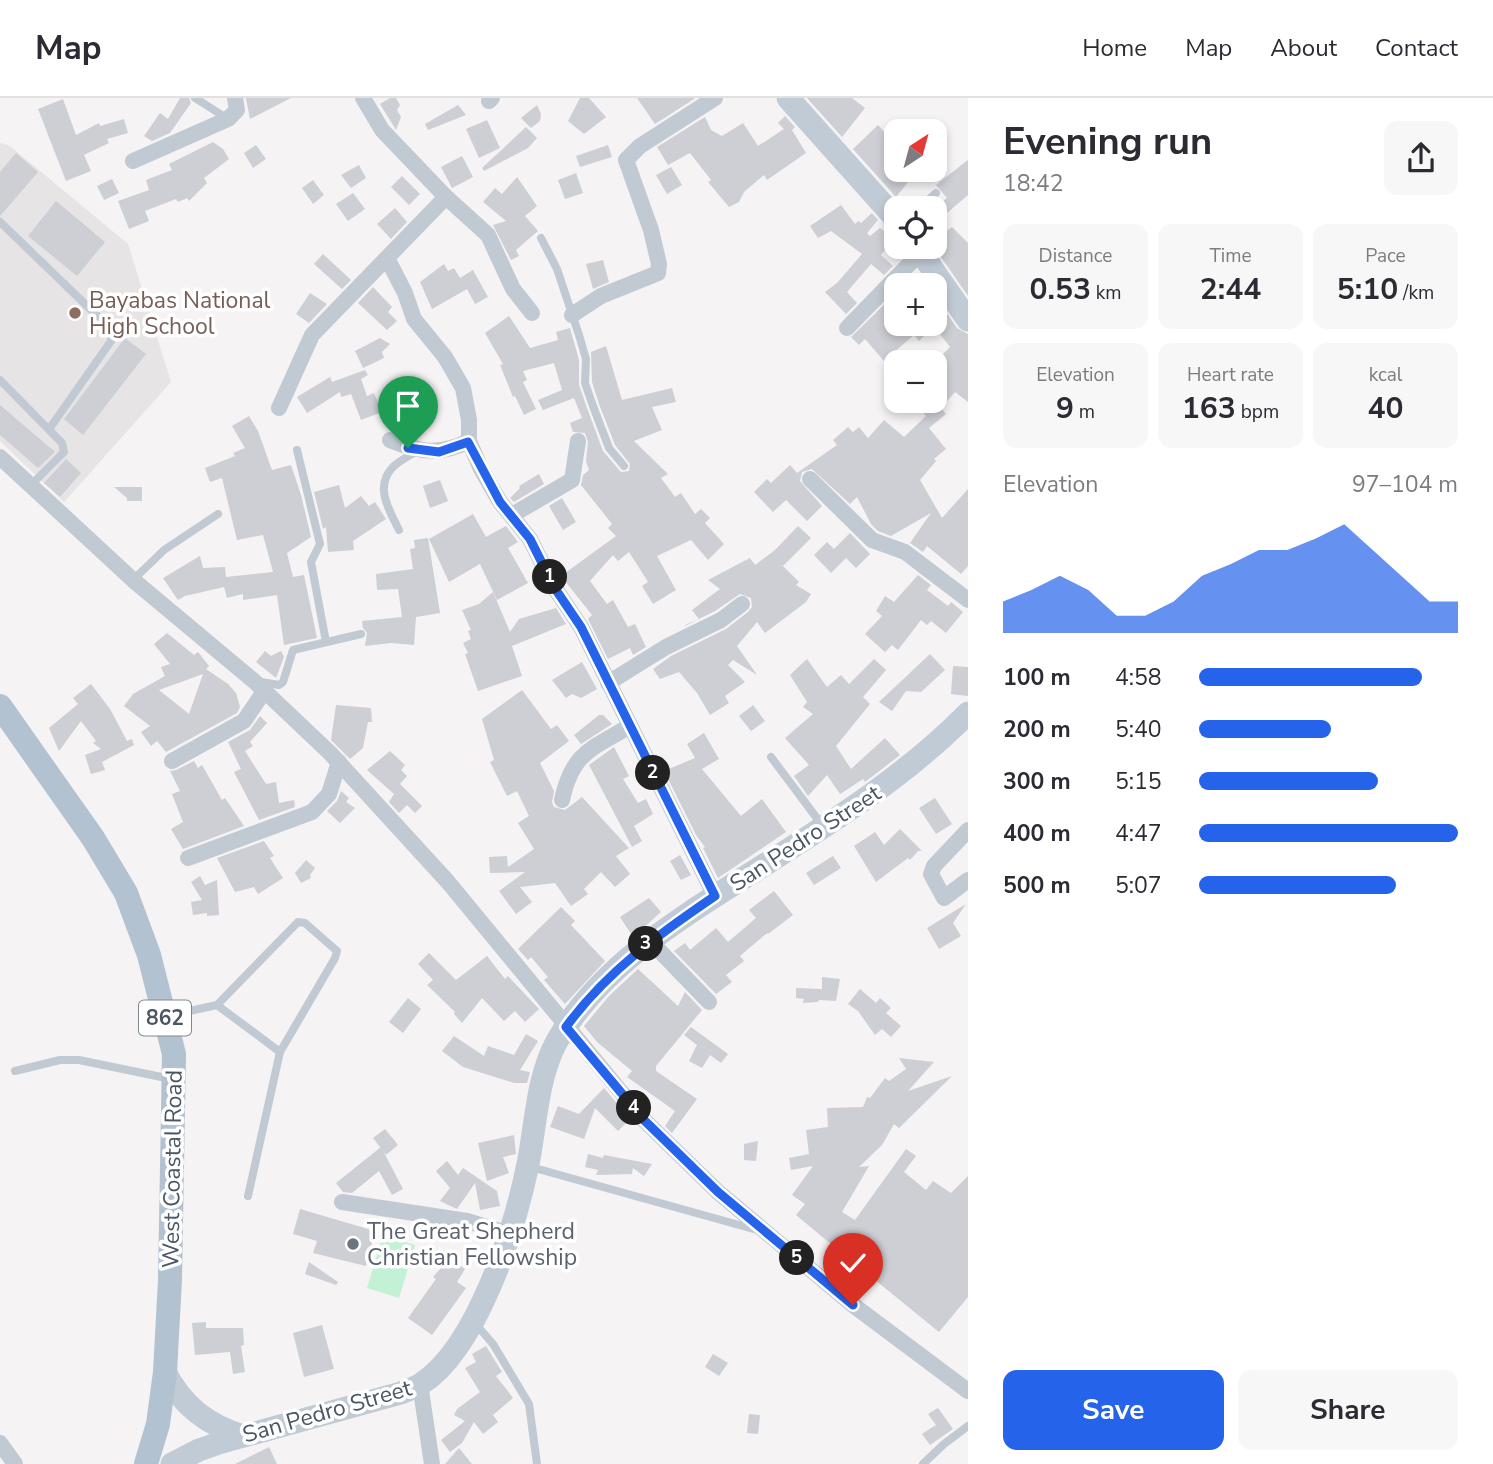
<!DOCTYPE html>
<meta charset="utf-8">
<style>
body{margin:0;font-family:"Nunito Sans",sans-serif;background:#f7f7f7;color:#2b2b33;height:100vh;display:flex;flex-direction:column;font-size:26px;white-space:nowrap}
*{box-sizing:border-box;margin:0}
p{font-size:23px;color:#7c7c81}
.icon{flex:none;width:38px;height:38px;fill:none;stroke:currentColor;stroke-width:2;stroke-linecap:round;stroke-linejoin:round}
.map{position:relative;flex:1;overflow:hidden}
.drawer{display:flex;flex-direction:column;background:#fff;width:525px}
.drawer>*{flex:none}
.needle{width:46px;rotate:36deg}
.buttons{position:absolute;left:884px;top:21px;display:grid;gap:14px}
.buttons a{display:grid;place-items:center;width:63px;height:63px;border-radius:14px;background:#fff;box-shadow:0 4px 10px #0003;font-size:35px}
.pin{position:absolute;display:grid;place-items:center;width:60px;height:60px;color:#fff;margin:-72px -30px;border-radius:50% 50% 50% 0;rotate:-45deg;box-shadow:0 0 7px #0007}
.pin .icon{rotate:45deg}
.km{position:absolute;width:35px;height:35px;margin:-18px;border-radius:50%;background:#222;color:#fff;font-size:19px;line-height:35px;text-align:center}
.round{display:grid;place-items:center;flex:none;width:74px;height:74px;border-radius:14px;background:#f7f7f7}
.overview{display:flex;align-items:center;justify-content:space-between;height:119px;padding:0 35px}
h1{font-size:38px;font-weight:700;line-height:52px}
.stats{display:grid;grid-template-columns:repeat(3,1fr);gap:10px;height:119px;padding:7px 35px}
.stats div{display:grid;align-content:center;border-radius:14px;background:#f7f7f7;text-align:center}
.stats b{font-size:30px;font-weight:700}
.stats small{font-size:19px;font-weight:400}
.stats p{font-size:19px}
.chart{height:196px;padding:14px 35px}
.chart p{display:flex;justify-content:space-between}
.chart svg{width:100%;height:126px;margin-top:7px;fill:#2563eb;opacity:.7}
.button{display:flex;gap:14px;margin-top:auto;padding:14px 35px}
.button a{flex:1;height:80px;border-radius:14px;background:#2563eb;color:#fff;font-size:28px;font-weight:700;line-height:80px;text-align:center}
.button a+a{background:#f7f7f7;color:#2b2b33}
ul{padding:0 35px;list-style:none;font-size:23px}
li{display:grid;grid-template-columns:112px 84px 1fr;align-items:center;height:52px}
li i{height:18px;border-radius:9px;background:#2563eb}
header{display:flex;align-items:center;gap:42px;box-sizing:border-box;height:98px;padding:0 35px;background:#fff;border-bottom:2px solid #e1e1e2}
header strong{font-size:33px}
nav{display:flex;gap:38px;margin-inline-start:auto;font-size:24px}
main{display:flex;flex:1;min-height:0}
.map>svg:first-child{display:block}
</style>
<header>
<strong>Map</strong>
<nav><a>Home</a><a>Map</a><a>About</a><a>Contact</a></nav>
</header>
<main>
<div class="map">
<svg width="968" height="1366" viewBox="0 0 968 1366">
<rect width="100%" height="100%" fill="#f5f3f3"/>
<!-- education -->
<polygon fill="#e6e4e5" points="0,45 10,48 128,146 171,284 64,404 0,343"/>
<!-- green -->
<polygon fill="#c3f1d5" points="383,1137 415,1147 399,1200 367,1190"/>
<!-- building -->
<g fill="#cdcfd5" fill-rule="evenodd">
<polygon points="180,0 189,0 191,5 170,35 152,43 144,38 160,15 168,21"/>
<polygon points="246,0 291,0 250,21"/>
<polygon points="390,0 396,0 400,7 397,12 401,19 396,32 380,6"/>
<polygon points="580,0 589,0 606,19 584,36 568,23"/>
<polygon points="637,0 694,0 694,1 655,26"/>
<polygon points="807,0 852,0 865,10 842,39"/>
<polygon points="63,1 76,37 99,25 100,28 124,21 128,35 107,41 109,45 84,57 91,73 66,83 38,11"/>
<polygon points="458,7 466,17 428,32 425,26"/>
<polygon points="537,7 541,16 540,23 531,30 521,20"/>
<polygon points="785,18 795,29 792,32 806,55 767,82 764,77 744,94 739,104 729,109 708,84 711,82 690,55 668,67 657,49 705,19 711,32 722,38 743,25 758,48 784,31 778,25"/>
<polygon points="487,22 500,50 479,60 466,31"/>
<polygon points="878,27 896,47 896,72 913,72 909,77 912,79 896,99 853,51"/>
<polygon points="526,29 537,40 528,50 484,73 482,70"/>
<polygon points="213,44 223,51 229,61 204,80 207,85 189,103 187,100 178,104 176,101 145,113 149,123 129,131 118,103 149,92 146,82 172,72 169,66"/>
<polygon points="256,47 266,61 253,70 244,55"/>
<polygon points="608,47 612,59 580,69 576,58"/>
<polygon points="16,55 38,74 0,118 0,74"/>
<polygon points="462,58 473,79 452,90 441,69"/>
<polygon points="968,62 968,97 934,126 934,110 947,100 936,87"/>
<polygon points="359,67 366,80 351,90 341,77"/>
<polygon points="671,69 682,87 667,96 656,77"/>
<polygon points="576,75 583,95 565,101 558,82"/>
<polygon points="402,78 420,96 409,107 391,89"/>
<polygon points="517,79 537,108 525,118 538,133 516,152 519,158 511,162 493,127 506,123 483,104 495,90 502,96"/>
<polygon points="112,81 119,95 104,102 97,88"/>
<polygon points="313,82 324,97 313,106 302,90"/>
<polygon points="353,95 365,111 348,123 336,106"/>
<polygon points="56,103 105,144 77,178 28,138"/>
<polygon points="841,107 855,126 858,123 861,125 872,115 878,122 867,135 870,138 880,130 894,140 881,157 893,168 884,177 871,166 847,194 857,205 846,216 825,194 837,185 862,156 831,133 818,140 810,128"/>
<polygon points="395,110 407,124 391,141 377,126"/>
<polygon points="952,129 968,145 968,198 934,149 934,142"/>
<polygon points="323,156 351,182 342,191 314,166"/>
<polygon points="603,162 609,184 593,191 586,166"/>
<polygon points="444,166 448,173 454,170 460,180 473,172 488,199 475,206 467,191 432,211 420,184"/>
<polygon points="373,189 392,209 388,214 397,223 387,232 358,205"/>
<polygon points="310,195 327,206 309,225 296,216"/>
<polygon points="896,195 896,226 934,226 937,201 957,230 968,236 968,304 955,294 941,310 946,316 929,330 946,351 934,361 936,363 920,382 942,420 968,391 968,468 961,476 927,448 923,454 910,445 931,415 891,438 878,433 871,426 857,399 850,406 812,371 802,374 800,383 822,408 807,423 786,402 773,414 754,394 767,381 771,385 790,367 797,375 837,347 833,342 848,329 853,334 859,329 868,340 884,322 904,339 926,318 913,303 934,303 934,265 950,249 934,228 919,243 914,237 884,263 865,241 859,247 851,239"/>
<polygon points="509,218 530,250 558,242 556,234 570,230 579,262 579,287 587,310 603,353 621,374 629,373 630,366 615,347 599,306 592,284 591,254 606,248 622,302 672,290 676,304 652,309 662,332 634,343 668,376 661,380 675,399 681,395 695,416 701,411 710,420 705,425 724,446 708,462 691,442 657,458 676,492 653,506 642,488 648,484 629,454 618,463 613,457 590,483 607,506 613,502 628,529 635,526 646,549 633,557 630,550 608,561 588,521 592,517 561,478 616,438 608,430 612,426 581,387 583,377 589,372 586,363 588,344 585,335 573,334 570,325 582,320 574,300 543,312 538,302 562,292 554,265 523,273 527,282 523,284 536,311 524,317 515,298 513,299 500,267 503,266 485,235"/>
<polygon points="125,240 146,256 83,337 64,321"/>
<polygon points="380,240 390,246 382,254 384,260 363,270 355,253"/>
<polygon points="365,272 368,277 361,281 367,298 374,295 382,314 361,322 351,296 341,299 340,294 307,315 297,299 330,279 332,284"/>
<polygon points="0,307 55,354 38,370 0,337"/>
<polygon points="249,318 258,333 272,372 291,367 301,397 311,439 287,455 293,479 304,477 317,540 284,547 277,497 243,502 243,496 227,500 224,489 185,498 178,502 163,480 200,458 203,470 225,469 226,479 273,474 263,437 237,442 222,380 210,384 205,370 235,358 233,355 245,350 232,328"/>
<polygon points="66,361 81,375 60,399 44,385"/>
<polygon points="539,376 544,386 514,404 510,400 520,390 519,388"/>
<polygon points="440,382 448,403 430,410 423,388"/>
<polygon points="339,387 345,410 361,398 369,408 375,404 386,421 353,443 354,452 328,454 326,429 323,431 314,394"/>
<polygon points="114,389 142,389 142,403 127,403 127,400"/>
<polygon points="562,400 576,424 563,432 549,408"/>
<polygon points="473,416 486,439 506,428 518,444 508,450 528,485 497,502 480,466 449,484 429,441"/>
<polygon points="798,428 811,440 783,468 799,484 796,487 811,496 806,504 765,535 757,524 737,548 757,577 733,562 728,567 745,584 725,598 729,605 710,617 697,595 679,574 660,581 653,571 671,558 726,531 748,514 752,509 751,500 740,496 715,513 685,528 685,527 699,521 692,512 720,491 708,482 750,460 755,467 775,452"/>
<polygon points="850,435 870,456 856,470 846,460 831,475 814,457 827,444 834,451"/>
<polygon points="428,440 440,515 416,519 414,547 391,545 365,548 367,535 363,530 362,523 402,519 398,491 377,492 376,476 413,471 410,451 415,450 414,442"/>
<polygon points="918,477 931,487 927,492 948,508 951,504 963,514 946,535 931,523 927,527 921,522 898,552 892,547 885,554 865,536 882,518 876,513 885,498 894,504"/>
<polygon points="493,494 510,534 519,521 556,510 566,526 512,548 522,578 478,593 465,556 468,555 463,545 471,541 468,533 471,532 462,512 479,506"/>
<path d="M 167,535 L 194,557 L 198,554 L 209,568 L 206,571 L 228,586 L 236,595 L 240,609 L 237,615 L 166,654 L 157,643 L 151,648 L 141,634 L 150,628 L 124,608 L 133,596 L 165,578 L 161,569 L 170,566 L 154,546 ZM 203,576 L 189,616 L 159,592 Z"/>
<polygon points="265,553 271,558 281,553 284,559 276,580 256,564"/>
<polygon points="930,556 945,572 921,594 906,593 892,613 879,604"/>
<polygon points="807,561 827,589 841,577 849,586 874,561 886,572 863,599 870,606 836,648 851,671 885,640 900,657 865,684 863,681 840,696 827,677 808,698 794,678 809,667 785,640 813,616 803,609 807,604 790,577"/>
<polygon points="582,564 597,591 581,600 572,596 566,600 552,582"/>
<polygon points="953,568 968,569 968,598 951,596"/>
<polygon points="91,586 110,611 127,643 132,641 134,647 102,664 105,672 91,676 85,657 101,651 93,645 96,643 81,623 59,653 49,630 78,606 73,600"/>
<polygon points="522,592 551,631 557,627 569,643 540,665 554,693 552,704 554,709 565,712 582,699 629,750 616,758 630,776 615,789 601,774 584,791 588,796 571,808 555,785 520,789 532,804 516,816 499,793 525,774 490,775 489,759 507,758 508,769 534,751 518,725 529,718 517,693 507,698 490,664 494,662 482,621"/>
<polygon points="336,607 371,610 372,624 368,624 363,650 350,661 331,642"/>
<polygon points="753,607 765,623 751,633 739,618"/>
<polygon points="599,617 603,617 612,626 581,646 574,637"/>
<polygon points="260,618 267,625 250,644 253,648 245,653 266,686 276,684 279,705 294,702 295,709 259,722 234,674 241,671 228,644 250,632"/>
<polygon points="704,635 719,661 702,671 741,718 762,701 786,734 718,780 703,750 705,749 696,737 664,673 695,660 687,646"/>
<polygon points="614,649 629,678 623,681 638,705 646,701 653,716 634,728 642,743 632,749 589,667"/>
<polygon points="390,653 405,667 401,672 407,678 400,686 422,708 415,715 407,707 399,715 389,704 394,696 367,672"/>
<polygon points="194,663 198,670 202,667 222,702 225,700 244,728 183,751 171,731 183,724 172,696 180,693 170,673 176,672"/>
<polygon points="341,693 349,700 346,704 355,710 340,725 327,713 337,703"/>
<polygon points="935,700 952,726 936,736 919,710"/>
<polygon points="900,731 922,753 918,753 910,762 908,760 876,784 854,748 875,734 884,747"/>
<polygon points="264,743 274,758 270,760 283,780 258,796 254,789 235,794 217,760"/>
<polygon points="680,757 691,777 681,782 670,763"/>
<polygon points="833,758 841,770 814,787 806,775"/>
<polygon points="306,762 315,770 310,777 311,780 301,785 295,775"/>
<polygon points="200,778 205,787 217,782 219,817 207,818 207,815 193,817 191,804 202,802 191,784"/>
<polygon points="774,793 793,817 768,836 767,835 740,858 744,863 726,877 732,884 716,896 674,853 685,845 690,852 716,830 728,844 756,820 749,812"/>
<polygon points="649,800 661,814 633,839 620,819"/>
<polygon points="966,806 953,825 961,838 939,851 927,830"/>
<polygon points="561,809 575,823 571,827 605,863 565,906 544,882 548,879 531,859 528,862 518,851"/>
<polygon points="429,855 456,882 487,858 505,881 508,878 539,911 525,924 515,913 504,923 482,900 462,925 454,916 455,914 427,887 433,882 418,866"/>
<polygon points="638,871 678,908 685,894 702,912 656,968 656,973 697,1001 672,1035 665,1028 675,1013 627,979 632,973 597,944 584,928 609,898"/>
<polygon points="822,879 840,881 836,903 819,902 818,904 803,905 804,901 796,900 796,890 822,891"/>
<polygon points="860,891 876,905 880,900 891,910 886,915 901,928 891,939 882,931 875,937 858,913 848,906"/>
<polygon points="408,900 421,911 403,935 389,924"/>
<polygon points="691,929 728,956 721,965 710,957 702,970 689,963 697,947 684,937"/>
<polygon points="526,936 538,943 520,972 530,974 527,985 514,985 463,969 442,953 454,938 484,958 488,948 514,957"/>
<polygon points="899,960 934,964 908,993 952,978 899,1030 894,1026 882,1047 859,1069 869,1068 842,1114 855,1122 906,1051 916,1058 904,1074 926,1092 933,1083 951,1095 968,1078 968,1199 939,1234 858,1168 843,1185 834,1178 849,1161 796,1117 805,1106 792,1097 813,1068 791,1072 789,1060 809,1056 806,1032 828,1029 827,1010 863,1009 867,999 870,1000 885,980 889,983 906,971"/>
<polygon points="604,990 630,1021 618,1033 595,1010 584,1041 550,1029 558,1008 579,1016"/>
<polygon points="385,1031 398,1047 386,1057 373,1040"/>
<polygon points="514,1037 516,1056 503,1059 509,1075 487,1083 478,1045"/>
<polygon points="758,1043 756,1063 744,1062 744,1046"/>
<polygon points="381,1049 403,1091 392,1097 379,1073 352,1095 343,1094 336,1085"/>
<polygon points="588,1056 603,1060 604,1057 652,1066 644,1078 633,1070 632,1076 596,1077 598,1072 585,1069"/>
<polygon points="447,1063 458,1077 463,1070 497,1093 500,1108 480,1112 475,1085 457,1111 440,1103 450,1090 436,1073"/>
<polygon points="300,1111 375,1133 366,1168 313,1155 317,1143 293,1136"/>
<polygon points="441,1154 465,1171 457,1184 466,1190 432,1237 408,1220 436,1181 433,1179 441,1170 434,1165"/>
<polygon points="309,1164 338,1184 336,1187 305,1176"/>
<polygon points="206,1224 206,1230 243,1230 244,1247 241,1248 245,1274 233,1276 230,1254 195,1257 192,1225"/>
<polygon points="322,1227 334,1271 304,1279 293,1235"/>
<polygon points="486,1248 502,1274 496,1278 513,1300 493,1317 498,1324 483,1336 474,1324 462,1345 450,1354 441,1342 465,1323 454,1317 457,1311 480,1294 465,1270 476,1264 472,1256"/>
<polygon points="713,1256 728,1265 719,1278 705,1269"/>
<polygon points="938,1310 953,1331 930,1347 922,1336 936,1327 928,1316"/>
<polygon points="749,1316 760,1317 758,1336 747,1335"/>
<polygon points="269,1349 277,1366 235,1366"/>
<polygon points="459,1350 472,1366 445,1366"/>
</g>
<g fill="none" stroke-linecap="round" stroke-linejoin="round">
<!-- lane -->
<g stroke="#c1cad2" stroke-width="8">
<polyline points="195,0 228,21"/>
<polyline points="919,110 936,95"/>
<polyline points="0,124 111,231 111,243 50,330"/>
<polyline points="541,140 557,171 579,237 586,261 585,285 593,308 609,350 624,368"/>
<polyline points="0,282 62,345 64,354 30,388"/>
<polyline points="297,352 320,446 311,464 326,544"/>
<path d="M 399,432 C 389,412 374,388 393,369 C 399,363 409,358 417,353"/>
<polyline points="133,482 164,452 218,416"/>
<polyline points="261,584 279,587 283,584 293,552 361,536"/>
<polyline points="771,659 822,727"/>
<polyline points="217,907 280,954"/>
<polyline points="167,918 217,907 298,824 305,825 337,853 335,860 280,954 248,1098"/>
<polyline points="15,973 60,962 79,962 171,981"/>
<polyline points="531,1069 757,1132"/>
<polyline points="474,1224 493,1246 529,1306 537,1366"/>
<polyline points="923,1366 944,1346 968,1328"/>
</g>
<!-- street -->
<g stroke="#c1cad2" stroke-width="16">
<polyline points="363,0 382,32 446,99 488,137 513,191 532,215"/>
<polyline points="489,3 492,0"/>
<polyline points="133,63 228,21 237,12 235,0"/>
<polyline points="387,160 405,195 414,221 445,259 463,290 469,322 469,343 481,371 500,404 530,441 554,489 581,529 715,798"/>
<polyline points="572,217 601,198 658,175 659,166 651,132 626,62 640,48 715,0"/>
<polyline points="847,230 921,154"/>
<polyline points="279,310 312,237 446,99"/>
<path d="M 390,342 C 419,354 439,358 469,343"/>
<polyline points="0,359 133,482 254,583 330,655 448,784 645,1023 718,1094 853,1207 968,1293"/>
<polyline points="810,381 872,442 905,454 968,502"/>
<polyline points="512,417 572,382 578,343"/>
<polyline points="608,585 666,549 721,522 742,506"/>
<polyline points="172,663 244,623 265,592"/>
<path d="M 562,702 C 572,655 591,651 630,628"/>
<polyline points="968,732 934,768 931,776 944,800 968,782"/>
<polyline points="188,760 312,714 329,696 339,664"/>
<polyline points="650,843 709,904"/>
<polyline points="342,1104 467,1123 510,1136"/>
<polyline points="420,1286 432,1366"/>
<polyline points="0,1345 15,1366"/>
</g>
<!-- secondary -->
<g stroke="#c1cbd6" stroke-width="23">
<polyline points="788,0 896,121"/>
<polyline points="917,149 968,222"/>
<path d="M 165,1274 C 182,1308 208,1327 243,1338"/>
<path d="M 172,1366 L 199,1352 L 222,1344 L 401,1295 C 407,1292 415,1290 421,1286 C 477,1250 515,1130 528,1066 C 536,1026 537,979 557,943 C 602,865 687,816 761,769 C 834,723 907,677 968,615"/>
</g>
<!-- primary -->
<polyline stroke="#b3c2d1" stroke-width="24" points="0,608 93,740 126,795 149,857 174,956 170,1182 165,1274 158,1326 146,1366"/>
</g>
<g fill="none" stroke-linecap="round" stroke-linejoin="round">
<defs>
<path id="route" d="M 408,350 L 439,354 L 468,344 L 500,404 L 530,441 L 554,489 L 581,529 L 715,798 C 659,836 606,874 566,929 L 645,1023 L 718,1094 L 853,1207"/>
</defs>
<!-- route casing -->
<use href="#route" stroke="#fff" stroke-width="14"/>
<!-- route -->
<use href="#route" stroke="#2563eb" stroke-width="9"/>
</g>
<!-- markers -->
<circle fill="#8d6e63" stroke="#fff" stroke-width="2.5" cx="75" cy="215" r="7"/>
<circle fill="#6b7280" stroke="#fff" stroke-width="2.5" cx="353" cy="1146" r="7"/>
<g text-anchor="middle" stroke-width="7" stroke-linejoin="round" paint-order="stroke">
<!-- shield labels -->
<rect fill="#fff" stroke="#808990" stroke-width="2" x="139" y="902.5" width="52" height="35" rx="5"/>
<g font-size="21" font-weight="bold" fill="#4a5661">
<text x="165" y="927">862</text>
</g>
<!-- education labels -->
<g font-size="23" fill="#785e54" stroke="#fff" text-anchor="start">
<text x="89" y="210">Bayabas National<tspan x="89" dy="26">High School</tspan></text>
</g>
<!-- street labels -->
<g font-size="23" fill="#4a5661" stroke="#fff">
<text transform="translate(805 740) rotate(-33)" y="8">San Pedro Street</text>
<text transform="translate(172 1071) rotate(-89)" y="8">West Coastal Road</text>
<text transform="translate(327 1313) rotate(-16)" y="8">San Pedro Street</text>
</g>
<!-- worship labels -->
<g font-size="23" fill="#5b616d" stroke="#fff" text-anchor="start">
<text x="367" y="1141">The Great Shepherd<tspan x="367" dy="26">Christian Fellowship</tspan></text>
</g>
</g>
</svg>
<div class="buttons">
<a><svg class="needle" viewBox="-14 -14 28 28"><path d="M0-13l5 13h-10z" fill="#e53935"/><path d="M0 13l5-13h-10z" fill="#7c7c81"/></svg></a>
<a><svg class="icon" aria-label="locate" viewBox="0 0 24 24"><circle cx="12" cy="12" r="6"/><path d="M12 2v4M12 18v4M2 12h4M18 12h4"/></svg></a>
<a>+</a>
<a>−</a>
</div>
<div class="pin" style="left:408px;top:350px;background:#1e9e55"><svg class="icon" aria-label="arrive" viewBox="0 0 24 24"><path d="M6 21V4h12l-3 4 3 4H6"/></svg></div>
<div class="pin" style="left:853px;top:1207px;background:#d93025"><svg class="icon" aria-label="check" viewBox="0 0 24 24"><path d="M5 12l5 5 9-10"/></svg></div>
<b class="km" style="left:550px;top:479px">1</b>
<b class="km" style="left:653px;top:675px">2</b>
<b class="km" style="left:646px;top:846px">3</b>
<b class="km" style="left:634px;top:1010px">4</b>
<b class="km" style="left:797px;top:1160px">5</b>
</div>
<section class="drawer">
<div class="overview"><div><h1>Evening run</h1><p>18:42</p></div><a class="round"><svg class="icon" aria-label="share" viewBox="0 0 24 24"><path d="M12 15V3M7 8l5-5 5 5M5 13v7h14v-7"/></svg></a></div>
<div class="stats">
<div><p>Distance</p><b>0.53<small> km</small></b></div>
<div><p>Time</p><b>2:44</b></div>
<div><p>Pace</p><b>5:10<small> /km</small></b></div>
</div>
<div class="stats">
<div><p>Elevation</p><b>9<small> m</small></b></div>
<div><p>Heart rate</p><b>163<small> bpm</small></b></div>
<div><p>kcal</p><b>40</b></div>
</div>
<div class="chart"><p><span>Elevation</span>97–104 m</p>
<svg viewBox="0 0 160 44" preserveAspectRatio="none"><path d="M0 44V33L10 29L20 24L30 29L40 38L50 38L60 33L70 24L80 20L90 15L100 15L110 11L120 6L130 15L140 24L150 33L160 33V44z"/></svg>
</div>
<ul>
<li><b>100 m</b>4:58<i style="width:86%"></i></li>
<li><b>200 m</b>5:40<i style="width:51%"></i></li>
<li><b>300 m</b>5:15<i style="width:69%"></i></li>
<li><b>400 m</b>4:47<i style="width:100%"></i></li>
<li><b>500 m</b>5:07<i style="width:76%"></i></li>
</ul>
<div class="button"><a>Save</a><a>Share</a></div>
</section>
</main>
